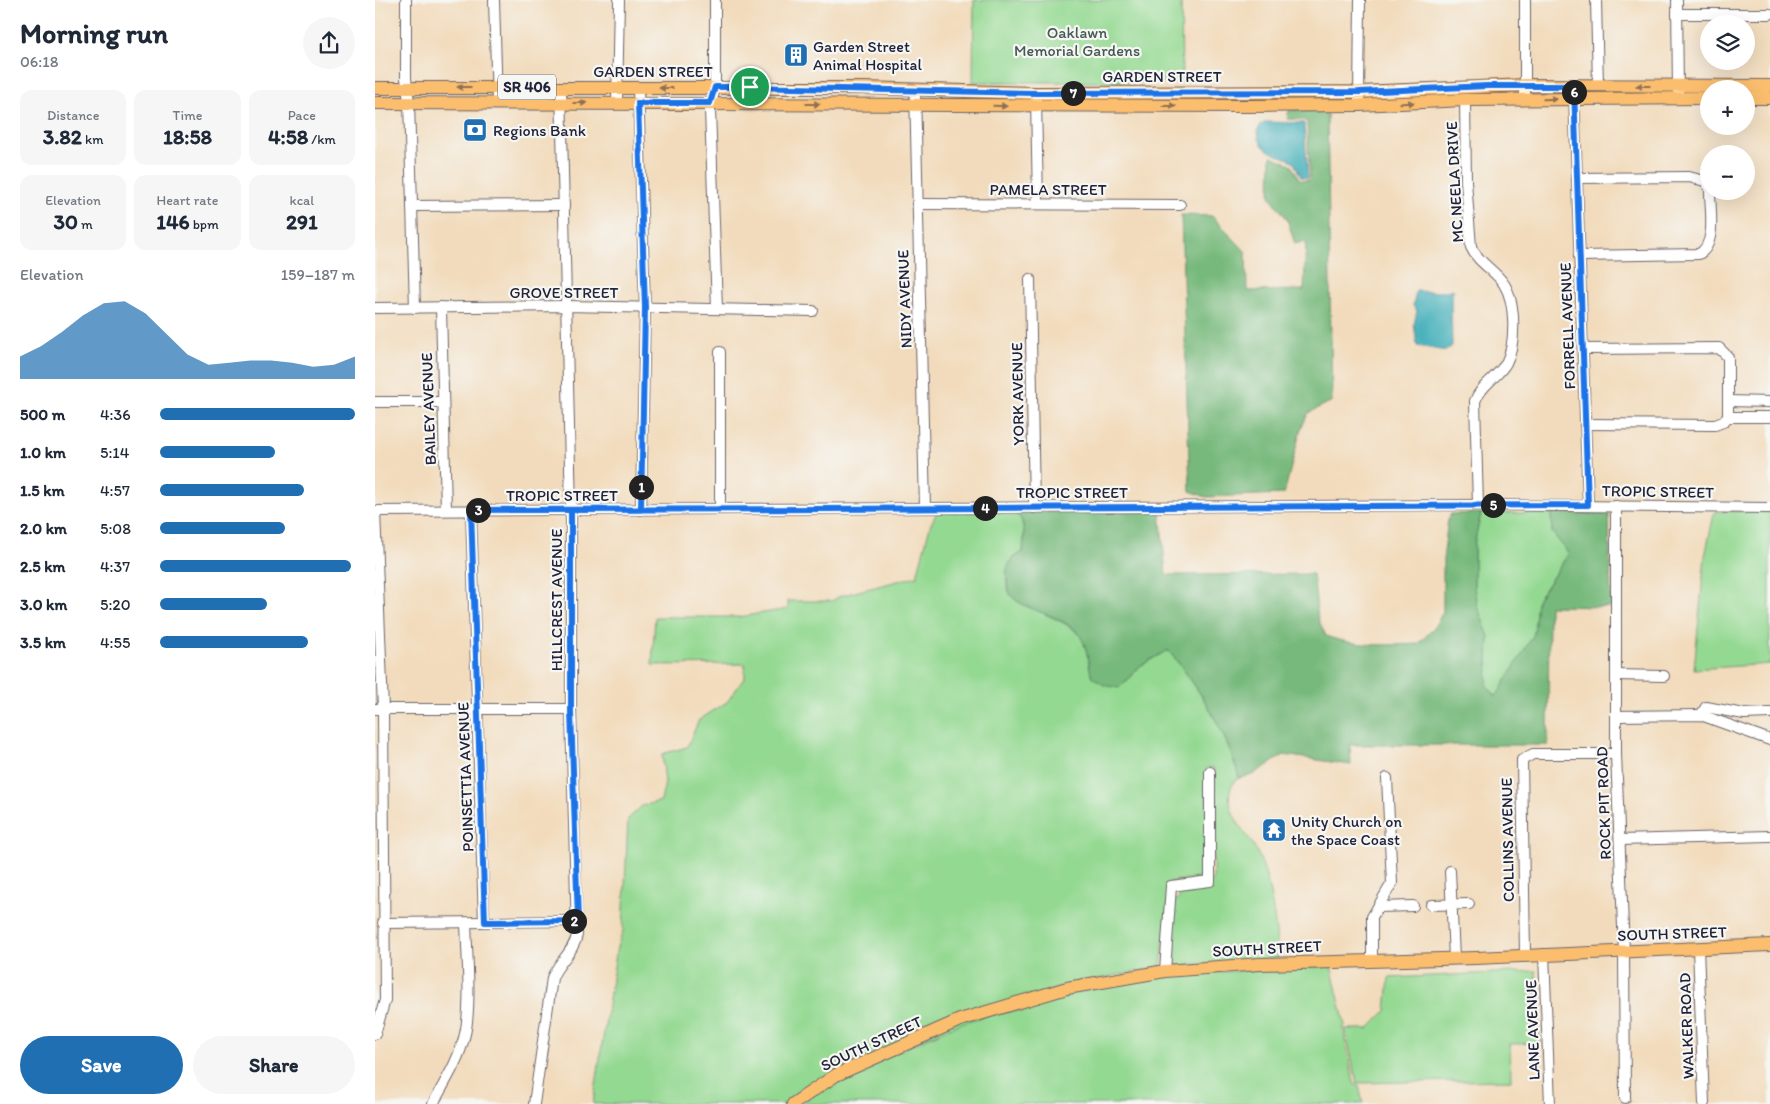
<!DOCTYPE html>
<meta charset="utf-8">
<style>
body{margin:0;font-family:Itim,sans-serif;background:#f6f6f7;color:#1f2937;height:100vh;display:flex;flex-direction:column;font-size:19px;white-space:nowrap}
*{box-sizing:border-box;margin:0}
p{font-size:16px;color:#747a83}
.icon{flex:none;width:28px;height:28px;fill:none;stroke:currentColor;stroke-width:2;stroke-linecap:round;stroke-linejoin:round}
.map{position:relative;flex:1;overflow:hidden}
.panel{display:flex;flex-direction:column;background:#fff;width:375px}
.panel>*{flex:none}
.tools{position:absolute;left:1325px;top:15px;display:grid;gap:10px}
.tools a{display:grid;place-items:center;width:55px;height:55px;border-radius:50%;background:#fff;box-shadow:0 5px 20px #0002;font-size:25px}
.pin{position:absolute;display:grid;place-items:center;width:42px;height:42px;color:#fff;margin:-21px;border:2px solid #fff;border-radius:50%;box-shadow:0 1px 5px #0007}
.km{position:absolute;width:25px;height:25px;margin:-12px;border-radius:50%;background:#222;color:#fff;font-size:14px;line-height:25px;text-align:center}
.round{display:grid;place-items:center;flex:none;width:52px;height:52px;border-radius:26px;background:#f6f6f7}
.head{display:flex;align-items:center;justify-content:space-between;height:85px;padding:0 20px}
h1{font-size:28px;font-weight:700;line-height:38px}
.figures{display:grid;grid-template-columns:repeat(3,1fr);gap:8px;height:85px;padding:5px 20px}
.figures div{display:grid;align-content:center;border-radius:12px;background:#f6f6f7;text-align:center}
.figures b{font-size:21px;font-weight:700}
.figures small{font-size:14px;font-weight:400}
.figures p{font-size:14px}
.chart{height:140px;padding:10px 20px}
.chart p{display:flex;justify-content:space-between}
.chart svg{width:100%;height:90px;margin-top:5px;fill:#1f6fb2;opacity:.7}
.primary-button{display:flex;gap:10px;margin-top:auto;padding:10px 20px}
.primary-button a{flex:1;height:58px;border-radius:30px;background:#1f6fb2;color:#fff;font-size:20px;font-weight:700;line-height:58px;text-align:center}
.primary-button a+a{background:#f6f6f7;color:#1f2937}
ul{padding:0 20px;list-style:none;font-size:16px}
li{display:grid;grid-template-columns:80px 60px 1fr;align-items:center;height:38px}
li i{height:12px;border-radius:6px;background:#1f6fb2}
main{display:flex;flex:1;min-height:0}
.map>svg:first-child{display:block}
</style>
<main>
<section class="panel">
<div class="head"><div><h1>Morning run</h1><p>06:18</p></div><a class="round"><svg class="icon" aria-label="share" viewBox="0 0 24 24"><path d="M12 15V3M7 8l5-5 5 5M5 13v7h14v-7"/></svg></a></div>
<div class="figures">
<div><p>Distance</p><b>3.82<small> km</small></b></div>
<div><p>Time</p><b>18:58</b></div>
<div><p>Pace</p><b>4:58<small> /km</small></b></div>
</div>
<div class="figures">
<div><p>Elevation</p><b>30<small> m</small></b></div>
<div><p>Heart rate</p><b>146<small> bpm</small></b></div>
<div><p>kcal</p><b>291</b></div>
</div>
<div class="chart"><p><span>Elevation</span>159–187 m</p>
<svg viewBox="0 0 160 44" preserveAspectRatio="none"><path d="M0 44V33L10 28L20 21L30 13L40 7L50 6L60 12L70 22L80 32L90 37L100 36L110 35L120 35L130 36L140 38L150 37L160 33V44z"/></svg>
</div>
<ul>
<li><b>500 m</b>4:36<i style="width:100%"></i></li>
<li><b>1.0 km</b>5:14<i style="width:59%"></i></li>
<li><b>1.5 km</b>4:57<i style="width:74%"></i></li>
<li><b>2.0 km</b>5:08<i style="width:64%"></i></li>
<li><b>2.5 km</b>4:37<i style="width:98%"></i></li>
<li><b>3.0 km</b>5:20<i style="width:55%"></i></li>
<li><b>3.5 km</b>4:55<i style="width:76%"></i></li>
</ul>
<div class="primary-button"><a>Save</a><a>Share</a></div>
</section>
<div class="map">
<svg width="1395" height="1104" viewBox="0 0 1395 1104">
<rect width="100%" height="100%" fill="#f6f6f2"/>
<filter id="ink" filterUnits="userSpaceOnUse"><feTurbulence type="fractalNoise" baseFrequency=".02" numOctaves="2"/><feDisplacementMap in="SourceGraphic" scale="10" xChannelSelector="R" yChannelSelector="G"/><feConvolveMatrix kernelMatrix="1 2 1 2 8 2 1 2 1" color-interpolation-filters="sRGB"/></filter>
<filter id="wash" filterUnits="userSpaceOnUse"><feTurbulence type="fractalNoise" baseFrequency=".0096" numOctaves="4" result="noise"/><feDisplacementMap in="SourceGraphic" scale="20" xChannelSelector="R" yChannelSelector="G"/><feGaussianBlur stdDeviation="1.12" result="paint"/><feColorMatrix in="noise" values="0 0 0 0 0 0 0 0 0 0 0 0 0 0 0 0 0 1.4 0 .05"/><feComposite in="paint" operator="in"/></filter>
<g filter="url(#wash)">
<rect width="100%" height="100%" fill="#f2dbbc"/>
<!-- green -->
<g fill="#94d992" stroke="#5b7e66">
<polygon points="599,0 806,0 807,82 598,82"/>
<polygon points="1342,511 1395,512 1395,664 1319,669 1330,556 1339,514"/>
<path d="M 562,512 L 639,512 L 646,518 L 649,532 L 648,552 L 636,559 C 634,568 630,577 632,586 C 636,607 691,616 706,637 C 714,648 713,664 717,677 L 752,681 L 765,666 L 792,649 C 823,686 852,732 864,778 C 856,783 853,792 855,802 C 857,822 877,838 884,856 C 897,888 901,925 903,959 L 793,966 L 798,900 L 802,900 L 811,888 L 838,880 L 839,768 L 832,768 L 831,877 L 795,882 L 786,967 L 691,985 L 460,1071 L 411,1104 L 218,1104 L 242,947 L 248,931 L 253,819 L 267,806 L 286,801 L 290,783 L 287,754 L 312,747 L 324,720 L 352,702 L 370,677 L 370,664 L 277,665 L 280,617 L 364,617 L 413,609 L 413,601 L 457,601 L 465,596 L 542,576 L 555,526 Z"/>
<polygon points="1106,513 1176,513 1177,532 1194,553 1162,600 1159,634 1122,697 1112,686 1114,637 1102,606 1099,587 1099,545"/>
<polygon points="956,966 970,1025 968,1030 979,1083 984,1086 988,1104 425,1104 463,1078 586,1023 693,992 790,975"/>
<polygon points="1161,971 1165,1043 1135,1044 1136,1080 982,1083 970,1029 993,1029 1011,1011 1014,978"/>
</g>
<!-- forest -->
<g fill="#77b97c" stroke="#4c6e5c">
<polygon points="952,109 957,401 933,413 925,432 909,494 831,497 815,491 806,215 837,216 871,252 872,291 929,290 931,241 920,244 912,219 895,196 896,156 916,164 925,180 935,180 932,122 929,120 912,119 914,110"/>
<path d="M 785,511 L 791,575 L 938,574 L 943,619 L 951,636 C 981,647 1011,645 1043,644 L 1058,629 L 1068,612 L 1068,560 L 1073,519 L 1076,514 L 1106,513 L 1099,545 L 1099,587 L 1102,606 L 1114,637 L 1112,686 L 1121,697 L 1159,634 L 1162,600 L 1194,554 L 1177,532 L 1176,513 L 1234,514 L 1236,607 L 1174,606 L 1173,745 L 975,745 L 976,765 L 909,755 L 877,775 L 864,778 C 852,732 823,686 793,650 L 765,666 L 744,688 L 729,685 L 717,677 C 712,661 713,643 701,631 C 683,614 651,611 637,597 C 632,591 633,585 632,579 C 629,566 638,558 648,552 C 649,538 652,522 640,512 Z"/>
</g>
<!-- water -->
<g fill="#3bacb7" stroke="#2e6779">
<path d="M 892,122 L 929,123 L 933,178 L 926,177 L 918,161 C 904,154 885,153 883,133 C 883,126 886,124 892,122 Z"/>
<polygon points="1076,289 1079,290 1076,296 1077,346 1071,351 1042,346 1039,324 1042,311 1038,306 1041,291 1070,292"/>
</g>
</g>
<g filter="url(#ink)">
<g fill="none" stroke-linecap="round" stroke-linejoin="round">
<defs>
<g id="minor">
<polyline points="31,0 31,78 34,102 40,308"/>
<polyline points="119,0 122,103"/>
<polyline points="340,0 340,87 335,109 342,309"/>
<polyline points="1150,0 1150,100"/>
<polyline points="1221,0 1223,86"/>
<polyline points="1302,0 1303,93"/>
<polyline points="1302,14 1395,14"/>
<polyline points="263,88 270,308 266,510"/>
<polyline points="540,90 550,508"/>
<polyline points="1199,92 1213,505"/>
<polyline points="661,99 663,203"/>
<polyline points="984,99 985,0"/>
<path d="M 1090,100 L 1091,181 L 1096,247 C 1103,263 1120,270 1129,284 C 1141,303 1141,344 1131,363 C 1123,377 1106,385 1100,401 L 1103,505"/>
<polyline points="242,103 244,0"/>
<polyline points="1202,178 1314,177 1330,181 1334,188"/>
<polyline points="542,204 805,205"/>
<polyline points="37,206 189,205"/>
<path d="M 1204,256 L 1324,254 C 1342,244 1335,209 1335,191"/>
<polyline points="655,279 659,508"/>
<polyline points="66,307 71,510"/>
<polyline points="0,308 191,306 438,311"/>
<polyline points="1208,349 1344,348 1353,357 1353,417"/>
<polyline points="345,352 345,509"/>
<polyline points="1353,401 1395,402"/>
<polyline points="0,402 68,402"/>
<polyline points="1353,417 1395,417"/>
<polyline points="1210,424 1340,425 1348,422 1353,417"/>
<polyline points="1241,506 1241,754 1249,951 1250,1098"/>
<polyline points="96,510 109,922"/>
<polyline points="0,511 1103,505 1395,508"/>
<polyline points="1241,675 1289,676"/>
<polyline points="0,709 196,709"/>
<polyline points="1326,715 1331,707 1369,714 1395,713"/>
<polyline points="1241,716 1326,715 1395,740"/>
<polyline points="1245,840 1395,836"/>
<polyline points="1075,871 1079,958"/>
<polyline points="1056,905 1094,904"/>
<polyline points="1003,907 1038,906"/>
<polyline points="8,923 203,921"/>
<polyline points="1323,948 1329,1103"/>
<polyline points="1169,954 1175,1104"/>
<polyline points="1150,955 1147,760 1158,754 1241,754"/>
<polyline points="997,961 997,917 1017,883 1012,778"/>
<polyline points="790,971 796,886 835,881 835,772"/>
<polyline points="0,1034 10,1000 8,709 0,511"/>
<path d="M 58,1104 C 69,1083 83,1062 89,1038 C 97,1010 92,954 91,923"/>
<path d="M 159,1104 L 177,978 C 183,962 199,952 202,935 L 196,711 L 196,510 L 186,87"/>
</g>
<g id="major">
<polyline points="0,88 490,88 661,93 984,92 1150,85 1395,86"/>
<polyline points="1371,98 1395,98"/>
<polyline points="0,103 871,106 984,105 1090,100 1334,98"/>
<polyline points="418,1104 461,1075 585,1020 692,988 790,971 885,964 1101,958 1395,945"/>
</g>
</defs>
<!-- minor casing -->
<use href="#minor" stroke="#6b6368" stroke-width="12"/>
<!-- major casing -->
<use href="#major" stroke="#6b6368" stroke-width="14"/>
<!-- minor -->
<use href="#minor" stroke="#fff" stroke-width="10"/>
<!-- major -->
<use href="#major" stroke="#fbbe6e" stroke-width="12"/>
</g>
<!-- one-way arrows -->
<defs><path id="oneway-solid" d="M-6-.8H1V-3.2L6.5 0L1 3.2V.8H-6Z" transform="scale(1.25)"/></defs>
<g fill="#8e7054">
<use href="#oneway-solid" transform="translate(1268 86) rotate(180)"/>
<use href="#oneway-solid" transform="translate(89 87) rotate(180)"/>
<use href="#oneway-solid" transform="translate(291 88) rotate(180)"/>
<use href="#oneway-solid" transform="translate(1175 99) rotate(-2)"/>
<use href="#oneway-solid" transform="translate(205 103)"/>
<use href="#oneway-solid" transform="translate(1032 103) rotate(-2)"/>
<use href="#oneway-solid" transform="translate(438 104)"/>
<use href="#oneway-solid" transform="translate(625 106) rotate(1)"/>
<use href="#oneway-solid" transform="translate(794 106)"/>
</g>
</g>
<g fill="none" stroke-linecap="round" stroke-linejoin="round" filter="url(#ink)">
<defs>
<path id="route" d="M 375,87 L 340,87 L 335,103 L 263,103 L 270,308 L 266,510 L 196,510 L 196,711 L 203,921 L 110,922 L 96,510 C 214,510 332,509 450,509 C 704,508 959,505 1213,505 L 1199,86 L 1112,86 L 984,92 L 661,93 L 375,87"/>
</defs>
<!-- route casing -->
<use href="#route" stroke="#fff" stroke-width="10"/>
<!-- route -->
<use href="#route" stroke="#1a73e8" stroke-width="6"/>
</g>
<!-- icons -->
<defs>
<symbol id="building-square" viewBox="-11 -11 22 22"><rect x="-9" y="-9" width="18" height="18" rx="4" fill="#1f6fb2" stroke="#f6f6f2"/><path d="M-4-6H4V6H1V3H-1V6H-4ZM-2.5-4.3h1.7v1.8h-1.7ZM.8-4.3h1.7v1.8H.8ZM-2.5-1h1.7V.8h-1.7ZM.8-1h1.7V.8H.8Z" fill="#fff"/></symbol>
<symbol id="bank-square" viewBox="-11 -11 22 22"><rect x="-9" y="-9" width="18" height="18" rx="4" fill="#1f6fb2" stroke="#f6f6f2"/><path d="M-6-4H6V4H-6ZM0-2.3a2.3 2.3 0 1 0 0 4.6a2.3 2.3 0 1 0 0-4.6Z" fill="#fff"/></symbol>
<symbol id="temple-square" viewBox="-11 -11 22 22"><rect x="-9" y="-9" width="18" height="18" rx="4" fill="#1f6fb2" stroke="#f6f6f2"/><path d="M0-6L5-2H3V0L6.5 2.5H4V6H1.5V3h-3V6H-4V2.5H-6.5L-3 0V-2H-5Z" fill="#fff"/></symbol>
</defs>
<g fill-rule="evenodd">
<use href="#building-square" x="407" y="41" width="28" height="28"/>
<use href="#bank-square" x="86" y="116" width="28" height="28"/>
<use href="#temple-square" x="885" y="816" width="28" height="28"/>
</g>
<g text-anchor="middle" stroke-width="4.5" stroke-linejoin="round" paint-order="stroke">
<!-- shield labels -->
<rect fill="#f6f6f2" stroke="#626272" stroke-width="1" x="123" y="74.5" width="58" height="25" rx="4"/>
<g font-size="15" font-weight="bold" fill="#22223b">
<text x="152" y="92">SR 406</text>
</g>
<!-- park labels -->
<g font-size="16" fill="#445955" stroke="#f6f6f2">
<text x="702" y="38">Oaklawn<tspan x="702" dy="18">Memorial Gardens</tspan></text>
</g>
<!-- poi labels -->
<g font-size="16" fill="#22223b" stroke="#f6f6f2" text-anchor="start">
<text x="438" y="52">Garden Street<tspan x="438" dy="18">Animal Hospital</tspan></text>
<text x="118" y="136">Regions Bank</text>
<text x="916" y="827">Unity Church on<tspan x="916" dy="18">the Space Coast</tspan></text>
</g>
<!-- street labels -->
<g font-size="16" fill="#22223b" stroke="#f6f6f2">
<text x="278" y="77">GARDEN STREET</text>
<text x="787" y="82">GARDEN STREET</text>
<text transform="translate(1079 182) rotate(-93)" y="6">MC NEELA DRIVE</text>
<text x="673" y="195">PAMELA STREET</text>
<text x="189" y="298">GROVE STREET</text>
<text transform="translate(529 299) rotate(-92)" y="6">NIDY AVENUE</text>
<text transform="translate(1192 326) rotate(-92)" y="6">FORRELL AVENUE</text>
<text transform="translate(642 394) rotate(-91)" y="6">YORK AVENUE</text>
<text transform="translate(53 409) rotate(-92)" y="6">BAILEY AVENUE</text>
<text transform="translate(1283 491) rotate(1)" y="6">TROPIC STREET</text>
<text x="697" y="498">TROPIC STREET</text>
<text x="187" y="501">TROPIC STREET</text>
<text transform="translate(181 600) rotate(-90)" y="6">HILLCREST AVENUE</text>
<text transform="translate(90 777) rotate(-92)" y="6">POINSETTIA AVENUE</text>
<text transform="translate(1228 803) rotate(-92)" y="6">ROCK PIT ROAD</text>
<text transform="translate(1132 840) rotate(-91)" y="6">COLLINS AVENUE</text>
<text transform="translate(1297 933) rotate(-2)" y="6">SOUTH STREET</text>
<text transform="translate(892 948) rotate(-3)" y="6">SOUTH STREET</text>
<text transform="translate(1311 1026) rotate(-92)" y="6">WALKER ROAD</text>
<text transform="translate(1157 1030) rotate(-92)" y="6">LANE AVENUE</text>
<text transform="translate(496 1043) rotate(-25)" y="6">SOUTH STREET</text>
</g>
</g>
</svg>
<div class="tools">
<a><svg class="icon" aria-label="layers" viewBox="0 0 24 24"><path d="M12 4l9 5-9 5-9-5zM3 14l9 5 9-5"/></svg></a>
<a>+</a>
<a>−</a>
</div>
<div class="pin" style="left:375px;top:87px;background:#1e9e55"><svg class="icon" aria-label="arrive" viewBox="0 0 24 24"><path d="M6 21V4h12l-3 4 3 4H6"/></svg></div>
<b class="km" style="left:266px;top:487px">1</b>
<b class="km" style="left:199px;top:921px">2</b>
<b class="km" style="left:103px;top:510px">3</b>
<b class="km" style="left:610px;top:508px">4</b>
<b class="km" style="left:1118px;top:505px">5</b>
<b class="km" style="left:1199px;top:92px">6</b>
<b class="km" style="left:698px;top:93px">7</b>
</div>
</main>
